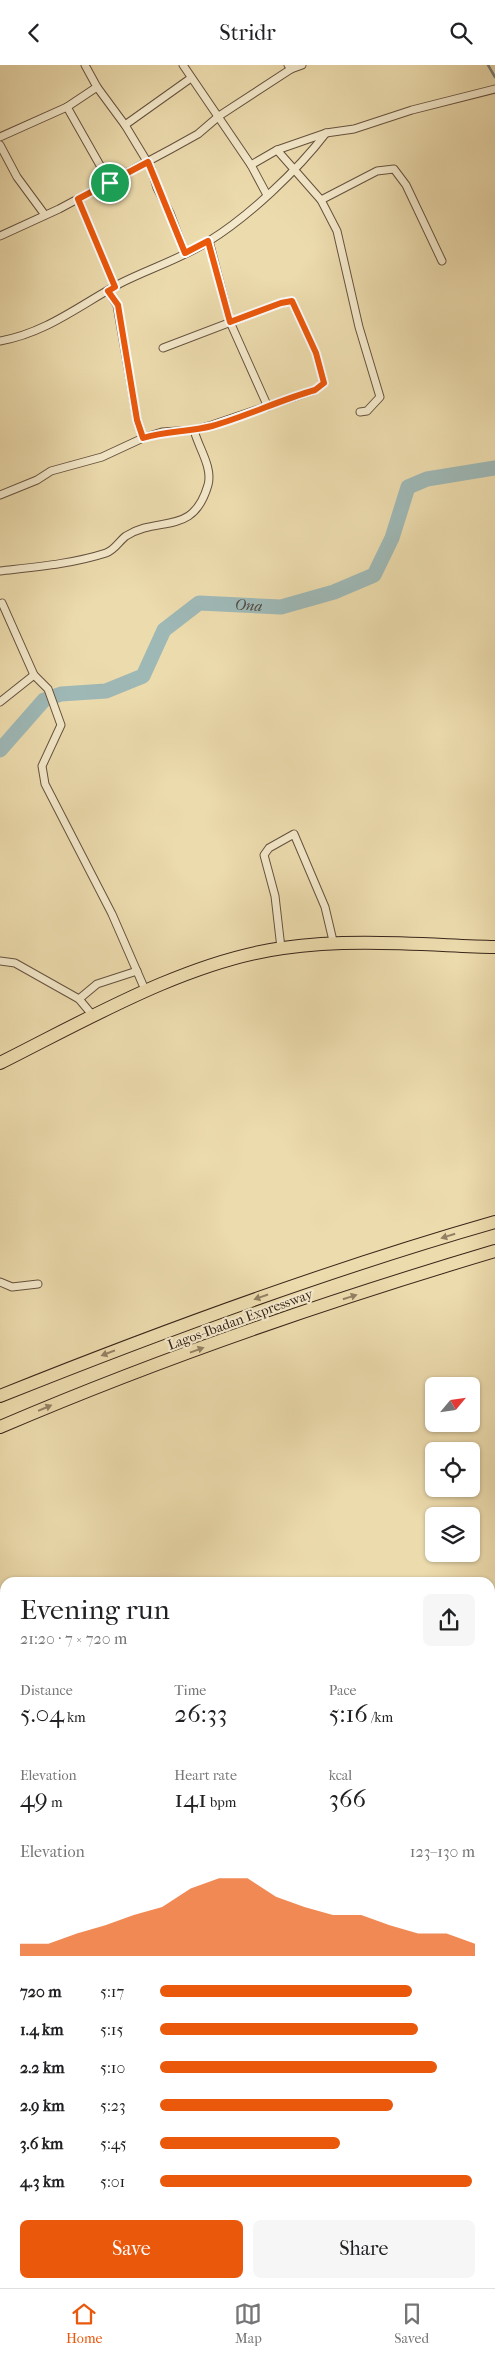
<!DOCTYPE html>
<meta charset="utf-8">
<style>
body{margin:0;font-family:"IM FELL French Canon",serif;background:#f6f6f6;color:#202124;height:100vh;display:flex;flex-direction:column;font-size:19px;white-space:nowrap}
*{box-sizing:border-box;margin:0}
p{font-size:16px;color:#757577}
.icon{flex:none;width:28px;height:28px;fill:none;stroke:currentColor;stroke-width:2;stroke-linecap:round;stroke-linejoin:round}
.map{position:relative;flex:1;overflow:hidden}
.side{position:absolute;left:0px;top:1512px;width:495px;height:711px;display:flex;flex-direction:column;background:#fff;border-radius:15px 15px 0 0;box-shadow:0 1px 4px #0004}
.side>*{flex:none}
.needle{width:32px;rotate:61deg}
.fabs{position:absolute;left:425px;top:1312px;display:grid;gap:10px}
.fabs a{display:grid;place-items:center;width:55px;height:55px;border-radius:8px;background:#fff;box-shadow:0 1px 4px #0004;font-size:25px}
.pin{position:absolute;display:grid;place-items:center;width:42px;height:42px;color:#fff;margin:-21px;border:2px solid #fff;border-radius:50%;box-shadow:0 1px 5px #0007}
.round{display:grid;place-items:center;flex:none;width:52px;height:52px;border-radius:8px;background:#f6f6f6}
.summary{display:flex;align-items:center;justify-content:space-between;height:85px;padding:0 20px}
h1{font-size:28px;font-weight:600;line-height:38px}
.metrics{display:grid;grid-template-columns:repeat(3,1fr);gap:8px;height:85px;padding:5px 20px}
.metrics div{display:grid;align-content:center}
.metrics b{font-size:25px;font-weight:600}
.metrics small{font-size:14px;font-weight:400}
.metrics p{font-size:14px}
.chart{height:140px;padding:10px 20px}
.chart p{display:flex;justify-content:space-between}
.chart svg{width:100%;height:90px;margin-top:5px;fill:#ea580c;opacity:.7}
.action{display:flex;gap:10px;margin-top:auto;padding:10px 20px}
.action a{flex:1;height:58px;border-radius:8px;background:#ea580c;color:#fff;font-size:20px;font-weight:600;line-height:58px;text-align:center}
.action a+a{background:#f6f6f6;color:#202124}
ul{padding:0 20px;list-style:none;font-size:16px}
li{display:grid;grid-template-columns:80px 60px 1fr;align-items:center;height:38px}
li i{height:12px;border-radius:6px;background:#ea580c}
header{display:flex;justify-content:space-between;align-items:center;height:65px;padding:0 20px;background:#fff;font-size:22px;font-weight:600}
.menu{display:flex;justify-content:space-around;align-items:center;height:70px;border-top:1px solid #e0e0e0;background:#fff;font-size:14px;color:#757577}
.menu a{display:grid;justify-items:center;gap:2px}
.menu .selected{color:#ea580c}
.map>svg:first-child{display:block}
</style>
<header><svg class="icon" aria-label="back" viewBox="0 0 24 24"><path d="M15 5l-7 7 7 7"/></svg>Stridr<svg class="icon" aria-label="search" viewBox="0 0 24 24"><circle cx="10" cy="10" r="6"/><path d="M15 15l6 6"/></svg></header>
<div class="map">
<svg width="495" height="2223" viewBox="0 0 495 2223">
<rect width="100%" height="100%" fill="#ecdbad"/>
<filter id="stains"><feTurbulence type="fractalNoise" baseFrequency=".004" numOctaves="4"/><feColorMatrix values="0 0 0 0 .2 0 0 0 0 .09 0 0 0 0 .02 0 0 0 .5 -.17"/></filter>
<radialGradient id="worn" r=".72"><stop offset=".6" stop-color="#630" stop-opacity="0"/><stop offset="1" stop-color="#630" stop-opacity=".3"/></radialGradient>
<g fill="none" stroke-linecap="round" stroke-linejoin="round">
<!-- stream -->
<g stroke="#757d77" stroke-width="2.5">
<polyline points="488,0 495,12"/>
<polyline points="179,2219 183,2223"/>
</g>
<!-- river -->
<g stroke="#9eb8b6" stroke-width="15">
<path id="s1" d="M 0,685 L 44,635 L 61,629 L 106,626 L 143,611 L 164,565 L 199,538 L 281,542 L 334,527 L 374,510 L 392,473 L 408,422 L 427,414 L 495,403"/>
<polyline points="490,1793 495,1793"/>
<polyline points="88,2223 90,2219"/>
</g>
<defs>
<g id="street">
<polyline points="85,0 97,22 67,42 110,118"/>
<polyline points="183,0 251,100 267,130"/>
<polyline points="291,4 302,0"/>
<polyline points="97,22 125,60 191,13"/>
<polyline points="125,60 151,103 157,123 170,148 185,188"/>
<polyline points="0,72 67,42"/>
<polyline points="0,80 17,112 45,150"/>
<polyline points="277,85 321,135 337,166 359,262 380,332 367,346 360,347"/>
<polyline points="251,100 277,85 326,68 354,64 412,45 495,24"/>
<polyline points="78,134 115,222"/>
<polyline points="321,135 377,106 394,104 406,120 442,196"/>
<polyline points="0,171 59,144 171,84 198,69 219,51 291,4 288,0"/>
<polyline points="209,176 230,257 268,342"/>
<polyline points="108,226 117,240 137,355 143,373"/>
<path d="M 0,276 C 46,268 80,240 119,219 C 148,204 181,194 209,176 C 249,151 297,106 326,68"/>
<polyline points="0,430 37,415 51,406 102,392 143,373 162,367 194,365 212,360 315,325 324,318 316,288 292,236 281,238 163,283"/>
<path d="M 0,506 C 35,502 72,499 106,488 C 115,485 119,476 126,471 C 159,450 193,472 208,420 C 213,402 198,382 194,365"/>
<polyline points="2,538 34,610"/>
<polyline points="0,637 34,610 48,624 61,660 42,701 45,719 112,849 146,927"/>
<polyline points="281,883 275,831 264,790 269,783 294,769 325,842 334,880"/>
<polyline points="0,896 15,898 79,934 94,952"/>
<polyline points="79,934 97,919 137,906"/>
<polyline points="0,1217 12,1222 38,1219"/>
<polyline points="443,2219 445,2223"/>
<polyline points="301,2223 306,2219"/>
</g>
<g id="highway">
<path d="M 0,998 C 86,955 187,896 283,883 C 352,873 425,880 495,882"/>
<path d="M 0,1331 C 162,1266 327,1205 495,1157"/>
<path d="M 0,1362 C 161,1293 327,1236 495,1186"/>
</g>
</defs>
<!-- street casing -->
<use href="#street" stroke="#65523e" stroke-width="9"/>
<!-- highway casing -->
<use href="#highway" stroke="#382519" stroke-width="14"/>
<!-- street -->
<use href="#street" stroke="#f3e8ca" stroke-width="7"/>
<!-- highway -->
<use href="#highway" stroke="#ecdbad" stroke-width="12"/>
</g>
<!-- one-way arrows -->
<defs><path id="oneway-solid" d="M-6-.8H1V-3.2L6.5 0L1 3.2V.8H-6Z" transform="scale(1.25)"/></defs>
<g fill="#928063">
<use href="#oneway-solid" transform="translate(448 1171) rotate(163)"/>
<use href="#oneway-solid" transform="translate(261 1232) rotate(161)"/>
<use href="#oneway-solid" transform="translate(350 1232) rotate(-18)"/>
<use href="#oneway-solid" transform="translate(197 1285) rotate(-20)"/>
<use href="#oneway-solid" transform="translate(108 1288) rotate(159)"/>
<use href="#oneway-solid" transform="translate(45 1343) rotate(-23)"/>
</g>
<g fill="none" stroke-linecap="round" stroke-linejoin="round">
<defs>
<path id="route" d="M 148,97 L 185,188 L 208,176 L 230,257 L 281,238 L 292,236 L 316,288 L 324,318 L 315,325 C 280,335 247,351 212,361 C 189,367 166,366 143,373 L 137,355 L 118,240 L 108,226 L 115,222 L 78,134 Z"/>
</defs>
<!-- route casing -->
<use href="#route" stroke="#fff" stroke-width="10"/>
<!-- route -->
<use href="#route" stroke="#ea580c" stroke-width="6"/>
</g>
<g text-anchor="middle" stroke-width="4.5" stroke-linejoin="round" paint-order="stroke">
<!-- street labels -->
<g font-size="14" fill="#382519" stroke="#f3e8ca">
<text transform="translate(240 1254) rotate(-20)" y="5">Lagos-Ibadan Expressway</text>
</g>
<!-- water labels -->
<g font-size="15" font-style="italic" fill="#524a40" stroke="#f3e8ca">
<text dy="5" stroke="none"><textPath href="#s1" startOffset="314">Ona</textPath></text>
</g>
</g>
<rect width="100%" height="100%" filter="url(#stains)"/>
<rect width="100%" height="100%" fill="url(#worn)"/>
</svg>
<div class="fabs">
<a><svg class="needle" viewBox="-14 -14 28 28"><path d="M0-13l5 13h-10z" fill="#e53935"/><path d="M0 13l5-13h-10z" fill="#757577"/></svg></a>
<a><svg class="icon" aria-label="locate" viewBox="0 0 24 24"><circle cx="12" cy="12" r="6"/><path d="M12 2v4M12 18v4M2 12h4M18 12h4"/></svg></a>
<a><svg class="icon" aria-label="layers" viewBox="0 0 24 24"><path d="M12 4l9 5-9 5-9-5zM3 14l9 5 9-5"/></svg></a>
</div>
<div class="pin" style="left:110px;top:118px;background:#1e9e55"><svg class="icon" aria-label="arrive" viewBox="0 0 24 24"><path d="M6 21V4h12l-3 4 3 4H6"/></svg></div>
<section class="side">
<div class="summary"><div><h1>Evening run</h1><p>21:20 · 7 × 720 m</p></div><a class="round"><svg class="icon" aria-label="share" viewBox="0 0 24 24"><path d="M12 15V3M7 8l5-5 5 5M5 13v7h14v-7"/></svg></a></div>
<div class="metrics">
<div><p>Distance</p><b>5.04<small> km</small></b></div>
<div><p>Time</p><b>26:33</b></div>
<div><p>Pace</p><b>5:16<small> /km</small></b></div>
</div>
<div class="metrics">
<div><p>Elevation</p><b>49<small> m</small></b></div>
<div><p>Heart rate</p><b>141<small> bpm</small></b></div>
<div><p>kcal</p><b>366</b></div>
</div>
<div class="chart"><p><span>Elevation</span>123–130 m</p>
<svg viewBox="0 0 160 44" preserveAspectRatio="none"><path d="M0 44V38L10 38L20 33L30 29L40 24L50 20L60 11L70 6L80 6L90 15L100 20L110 24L120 24L130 29L140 33L150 33L160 38V44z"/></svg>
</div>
<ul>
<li><b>720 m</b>5:17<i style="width:80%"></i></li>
<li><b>1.4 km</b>5:15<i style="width:82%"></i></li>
<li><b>2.2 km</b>5:10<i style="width:88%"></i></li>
<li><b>2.9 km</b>5:23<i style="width:74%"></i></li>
<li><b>3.6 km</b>5:45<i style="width:57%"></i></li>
<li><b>4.3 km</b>5:01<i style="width:99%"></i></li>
</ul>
<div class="action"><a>Save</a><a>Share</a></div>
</section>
</div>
<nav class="menu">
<a class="selected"><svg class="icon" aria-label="home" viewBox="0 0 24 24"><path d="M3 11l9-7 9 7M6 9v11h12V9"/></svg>Home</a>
<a><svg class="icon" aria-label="map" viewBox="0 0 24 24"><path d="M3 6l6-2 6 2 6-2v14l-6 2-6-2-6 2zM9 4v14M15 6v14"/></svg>Map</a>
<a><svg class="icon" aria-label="saved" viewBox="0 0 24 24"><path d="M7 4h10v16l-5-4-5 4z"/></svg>Saved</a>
</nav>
